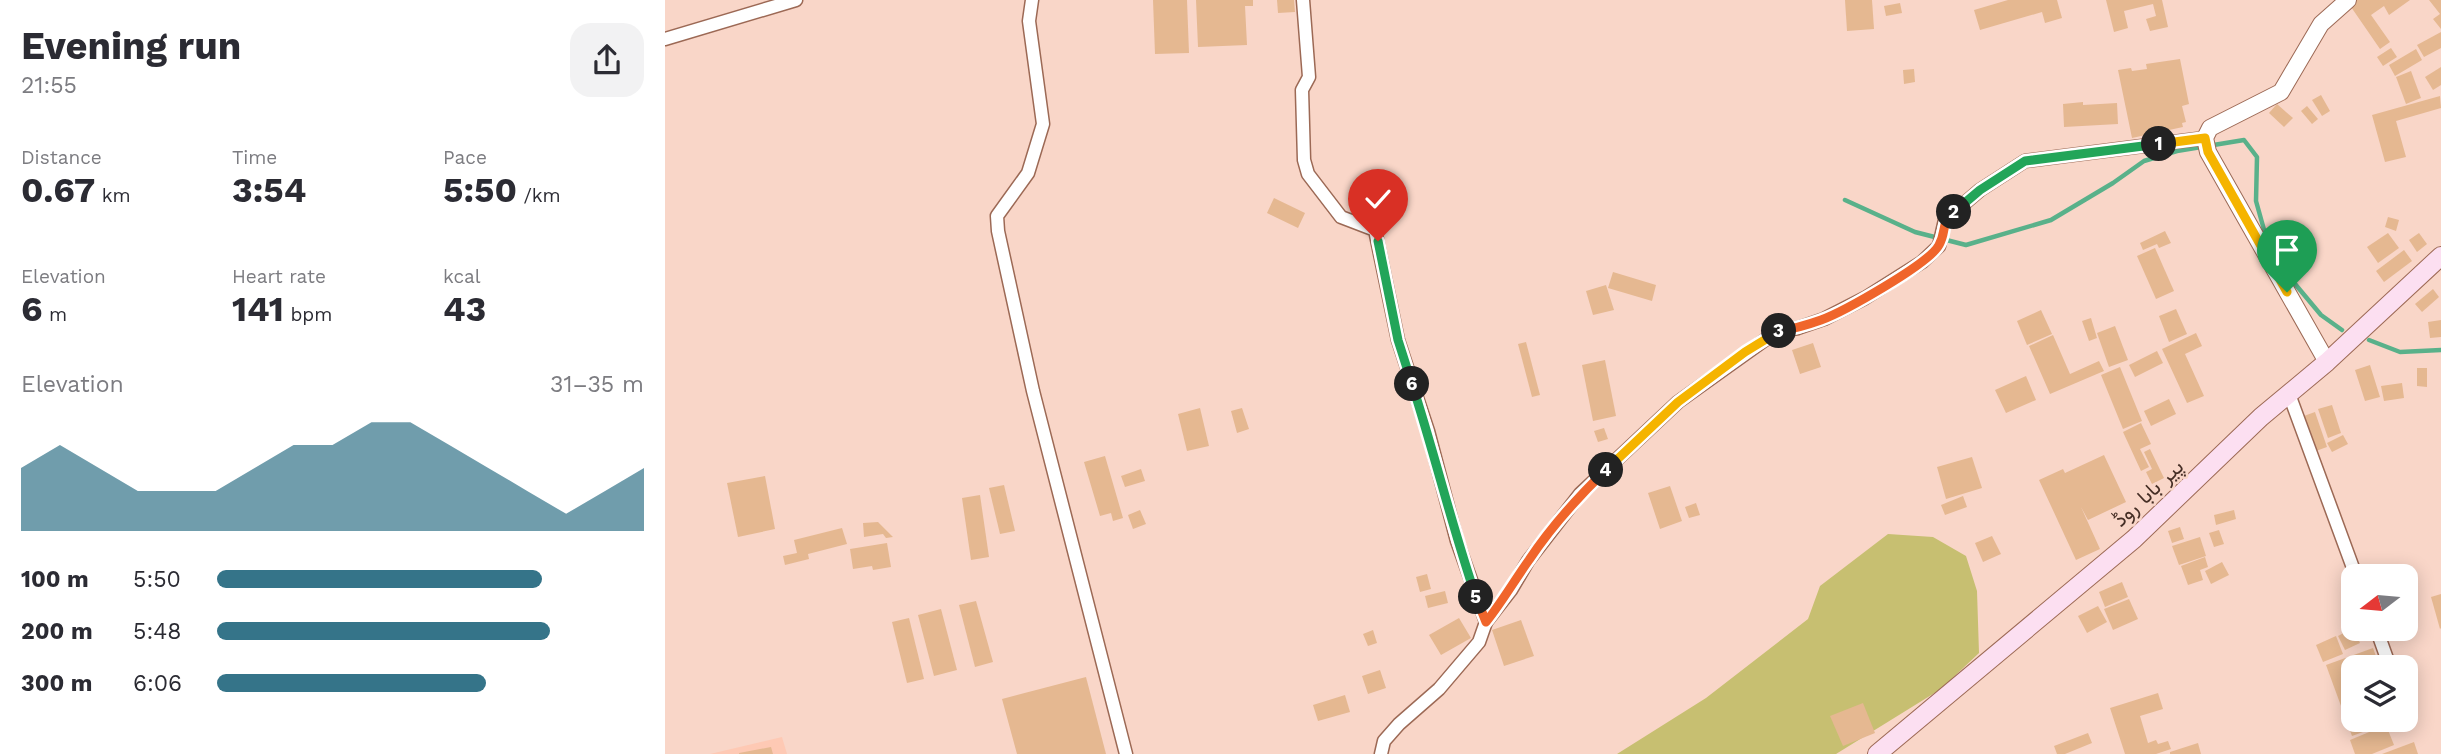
<!DOCTYPE html>
<meta charset="utf-8">
<style>
body{margin:0;font-family:"Work Sans",Vazirmatn,sans-serif;background:#f2f2f3;color:#2b2b33;height:100vh;display:flex;flex-direction:column;font-size:26px;white-space:nowrap}
*{box-sizing:border-box;margin:0}
p{font-size:23px;color:#7c7c81}
.icon{flex:none;width:38px;height:38px;fill:none;stroke:currentColor;stroke-width:2;stroke-linecap:round;stroke-linejoin:round}
.map{position:relative;flex:1;overflow:hidden}
.drawer{display:flex;flex-direction:column;background:#fff;width:665px}
.drawer>*{flex:none}
.needle{width:46px;rotate:254deg}
.controls{position:absolute;left:1676px;top:564px;display:grid;gap:14px}
.controls a{display:grid;place-items:center;width:77px;height:77px;border-radius:14px;background:#fff;box-shadow:0 4px 18px #0003;font-size:35px}
.pin{position:absolute;display:grid;place-items:center;width:60px;height:60px;color:#fff;margin:-72px -30px;border-radius:50% 50% 50% 0;rotate:-45deg;box-shadow:0 0 7px #0007}
.pin .icon{rotate:45deg}
.km{position:absolute;width:35px;height:35px;margin:-18px;border-radius:50%;background:#222;color:#fff;font-size:19px;line-height:35px;text-align:center}
.round{display:grid;place-items:center;flex:none;width:74px;height:74px;border-radius:21px;background:#f2f2f3}
.summary{display:flex;align-items:center;justify-content:space-between;height:119px;padding:0 21px}
h1{font-size:38px;font-weight:700;line-height:52px}
.metrics{display:grid;grid-template-columns:repeat(3,1fr);gap:10px;height:119px;padding:7px 21px}
.metrics div{display:grid;align-content:center}
.metrics b{font-size:35px;font-weight:700}
.metrics small{font-size:19px;font-weight:400}
.metrics p{font-size:19px}
.chart{height:196px;padding:14px 21px}
.chart p{display:flex;justify-content:space-between}
.chart svg{width:100%;height:126px;margin-top:7px;fill:#357489;opacity:.7}
ul{padding:0 21px;list-style:none;font-size:23px}
li{display:grid;grid-template-columns:112px 84px 1fr;align-items:center;height:52px}
li i{height:18px;border-radius:9px;background:#357489}
main{display:flex;flex:1;min-height:0}
.map>svg:first-child{display:block}
</style>
<main>
<section class="drawer">
<div class="summary"><div><h1>Evening run</h1><p>21:55</p></div><a class="round"><svg class="icon" aria-label="share" viewBox="0 0 24 24"><path d="M12 15V3M7 8l5-5 5 5M5 13v7h14v-7"/></svg></a></div>
<div class="metrics">
<div><p>Distance</p><b>0.67<small> km</small></b></div>
<div><p>Time</p><b>3:54</b></div>
<div><p>Pace</p><b>5:50<small> /km</small></b></div>
</div>
<div class="metrics">
<div><p>Elevation</p><b>6<small> m</small></b></div>
<div><p>Heart rate</p><b>141<small> bpm</small></b></div>
<div><p>kcal</p><b>43</b></div>
</div>
<div class="chart"><p><span>Elevation</span>31–35 m</p>
<svg viewBox="0 0 160 44" preserveAspectRatio="none"><path d="M0 44V22L10 14L20 22L30 30L40 30L50 30L60 22L70 14L80 14L90 6L100 6L110 14L120 22L130 30L140 38L150 30L160 22V44z"/></svg>
</div>
<ul>
<li><b>100 m</b>5:50<i style="width:76%"></i></li>
<li><b>200 m</b>5:48<i style="width:78%"></i></li>
<li><b>300 m</b>6:06<i style="width:63%"></i></li>
</ul>
</section>
<div class="map">
<svg width="1776" height="754" viewBox="0 0 1776 754">
<rect width="100%" height="100%" fill="#f9d6c8"/>
<!-- built -->
<polygon fill="#fec9b4" points="117,737 122,754 45,754"/>
<!-- green -->
<polygon fill="#c7bf71" points="1223,534 1268,537 1301,556 1312,591 1314,653 1276,689 1171,754 952,754 1041,698 1143,619 1155,586"/>
<g fill="none" stroke-linecap="round" stroke-linejoin="round">
<!-- stream -->
<g stroke="#59b18a" stroke-width="4.5">
<polyline points="1180,200 1250,232 1301,245 1386,220 1448,183 1479,161 1512,151 1579,140 1592,157 1591,201 1603,244"/>
<polyline points="1620,272 1656,315 1677,330"/>
<polyline points="1704,340 1735,352 1776,350"/>
</g>
</g>
<!-- building -->
<g fill="#e5b891">
<polygon points="488,0 522,0 524,53 490,54"/>
<polygon points="531,0 588,0 588,6 580,6 582,45 533,47"/>
<polygon points="612,0 629,0 630,12 613,13"/>
<polygon points="1180,0 1207,0 1209,29 1182,31"/>
<polygon points="1343,0 1392,0 1397,18 1380,23 1377,12 1315,30 1309,10"/>
<polygon points="1441,0 1497,0 1503,27 1485,31 1481,19 1491,16 1488,4 1459,11 1463,28 1449,32"/>
<polygon points="1689,0 1745,0 1724,15 1719,6 1706,15 1725,42 1715,49 1684,4"/>
<polygon points="1764,0 1776,0 1776,29 1768,19 1775,14"/>
<polygon points="1235,3 1237,13 1221,16 1219,6"/>
<polygon points="1776,32 1776,48 1759,57 1752,45"/>
<polygon points="1726,48 1732,57 1718,66 1712,57"/>
<polygon points="1751,49 1757,60 1730,76 1724,65"/>
<polygon points="1515,59 1524,104 1517,106 1521,122 1517,123 1518,127 1467,138 1453,70 1466,68 1467,71 1482,69 1481,64"/>
<polygon points="1776,67 1776,85 1768,90 1760,77"/>
<polygon points="1249,69 1250,82 1239,84 1238,70"/>
<polygon points="1746,71 1756,98 1741,104 1731,77"/>
<polygon points="1656,95 1665,111 1657,116 1647,100"/>
<polygon points="1775,96 1776,108 1731,121 1741,157 1720,162 1707,115"/>
<polygon points="1418,102 1418,105 1452,103 1453,124 1399,127 1398,104"/>
<polygon points="1612,104 1628,118 1619,127 1604,113"/>
<polygon points="1642,106 1653,119 1647,124 1636,111"/>
<polygon points="609,198 640,213 633,228 602,213"/>
<polygon points="1723,217 1734,220 1731,231 1720,227"/>
<polygon points="1500,231 1506,243 1494,248 1492,244 1478,250 1475,243"/>
<polygon points="1723,233 1734,248 1713,263 1702,247"/>
<polygon points="1754,233 1762,244 1752,252 1744,240"/>
<polygon points="1490,248 1509,291 1491,299 1472,256"/>
<polygon points="1739,250 1747,261 1719,282 1711,271"/>
<polygon points="948,272 991,285 987,301 943,288"/>
<polygon points="941,285 949,310 928,315 921,291"/>
<polygon points="1768,289 1774,297 1757,312 1750,304"/>
<polygon points="1511,309 1522,334 1504,342 1494,316"/>
<polygon points="1376,310 1387,334 1362,345 1352,321"/>
<polygon points="1426,318 1432,338 1424,341 1417,321"/>
<polygon points="1776,320 1776,337 1765,338 1763,322"/>
<polygon points="1450,326 1463,360 1444,367 1432,333"/>
<polygon points="1531,333 1537,346 1520,354 1539,396 1522,403 1497,349"/>
<polygon points="1388,335 1405,374 1434,361 1439,371 1385,394 1364,346"/>
<polygon points="861,342 875,395 867,397 853,344"/>
<polygon points="1148,343 1156,367 1135,374 1127,350"/>
<polygon points="1492,351 1498,363 1470,377 1464,365"/>
<polygon points="940,360 951,416 928,421 917,365"/>
<polygon points="1705,365 1715,397 1700,401 1690,370"/>
<polygon points="1455,367 1477,421 1458,429 1436,375"/>
<polygon points="1752,368 1762,368 1762,387 1752,386"/>
<polygon points="1361,376 1371,400 1341,413 1330,390"/>
<polygon points="1737,383 1739,398 1719,401 1716,386"/>
<polygon points="1504,399 1511,414 1486,426 1479,411"/>
<polygon points="1667,405 1676,433 1663,438 1653,409"/>
<polygon points="535,408 544,446 522,451 513,414"/>
<polygon points="577,408 584,429 572,433 566,411"/>
<polygon points="1650,412 1662,447 1648,452 1636,417"/>
<polygon points="1476,423 1486,444 1475,449 1484,467 1476,471 1458,432"/>
<polygon points="939,428 943,439 933,442 929,431"/>
<polygon points="1678,435 1683,444 1667,452 1662,443"/>
<polygon points="1485,449 1499,478 1487,484 1481,472 1487,469 1479,452"/>
<polygon points="1439,455 1461,502 1423,520 1416,507 1435,549 1411,560 1374,480 1398,469 1400,473"/>
<polygon points="440,456 458,518 448,521 446,513 435,516 419,462"/>
<polygon points="1307,457 1317,488 1281,499 1272,467"/>
<polygon points="476,469 480,481 460,487 456,476"/>
<polygon points="100,476 110,529 73,537 62,483"/>
<polygon points="339,485 350,531 335,534 324,488"/>
<polygon points="1005,486 1017,521 995,529 983,493"/>
<polygon points="315,495 324,557 306,560 297,498"/>
<polygon points="1298,496 1302,507 1280,515 1276,505"/>
<polygon points="1031,503 1035,515 1024,518 1020,507"/>
<polygon points="475,510 481,524 468,529 463,515"/>
<polygon points="1569,510 1571,519 1551,525 1549,515"/>
<polygon points="213,522 228,537 221,538 218,534 199,537 198,523"/>
<polygon points="1515,527 1519,539 1507,543 1503,531"/>
<polygon points="177,528 182,544 143,554 144,559 120,565 118,556 132,553 129,540"/>
<polygon points="1554,530 1559,544 1549,547 1544,533"/>
<polygon points="1327,536 1336,554 1318,562 1310,543"/>
<polygon points="1535,537 1541,556 1514,565 1507,546"/>
<polygon points="222,543 226,567 208,570 207,566 188,569 185,549"/>
<polygon points="1540,557 1543,567 1535,570 1538,580 1523,585 1516,566"/>
<polygon points="1557,562 1564,575 1546,584 1540,571"/>
<polygon points="762,574 766,589 755,592 751,577"/>
<polygon points="1457,582 1463,597 1440,607 1434,592"/>
<polygon points="780,591 783,603 763,608 760,596"/>
<polygon points="1776,594 1776,628 1775,629 1766,597"/>
<polygon points="1464,599 1473,619 1448,630 1439,609"/>
<polygon points="311,601 328,662 310,667 294,605"/>
<polygon points="1433,606 1442,622 1422,633 1413,616"/>
<polygon points="276,609 292,670 269,676 253,615"/>
<polygon points="244,618 259,679 242,683 227,622"/>
<polygon points="794,618 806,638 776,655 764,635"/>
<polygon points="856,620 869,656 839,666 827,630"/>
<polygon points="1688,628 1695,643 1680,650 1673,636"/>
<polygon points="708,630 712,643 703,646 698,634"/>
<polygon points="1671,636 1678,654 1658,662 1651,645"/>
<polygon points="1708,648 1715,667 1689,667 1689,719 1731,720 1687,736 1661,665"/>
<polygon points="715,670 721,688 703,694 697,676"/>
<polygon points="421,677 441,754 352,754 337,699"/>
<polygon points="1493,693 1498,709 1475,716 1483,743 1491,740 1493,744 1503,741 1506,749 1491,754 1460,754 1445,708"/>
<polygon points="680,695 685,712 653,721 648,705"/>
<polygon points="1198,703 1210,733 1178,746 1165,716"/>
<polygon points="1721,725 1729,745 1707,754 1690,754 1685,740"/>
<polygon points="1423,733 1427,743 1400,754 1392,754 1389,746"/>
<polygon points="1749,742 1753,754 1717,754"/>
<polygon points="1533,743 1536,754 1505,754 1505,752"/>
<polygon points="106,747 108,754 74,754 74,753"/>
</g>
<g fill="none" stroke-linecap="round" stroke-linejoin="round">
<defs>
<g id="minor">
<polyline points="367,0 364,21 378,124 363,173 332,216 333,231 368,391 461,754"/>
<polyline points="638,0 644,77 637,90 639,160 643,174 676,217 710,230 733,340 763,431 792,541 821,622"/>
<polyline points="0,39 131,0"/>
<polyline points="1624,394 1691,576"/>
<polyline points="1711,628 1725,667"/>
<polyline points="716,754 719,741 734,724 774,689 814,642 821,622 846,590 863,561 915,494 1013,402 1111,332 1133,328 1159,319 1200,298 1257,262 1274,246 1280,220 1315,190 1360,161 1540,138"/>
</g>
<polyline id="tertiary" points="1662,362 1543,152 1540,138 1545,128 1616,92 1656,24 1683,0"/>
<polyline id="secondary" points="1212,754 1469,539 1596,417 1662,362 1776,256"/>
</defs>
<!-- minor casing -->
<use href="#minor" stroke="#9c6955" stroke-width="15"/>
<!-- tertiary casing -->
<use href="#tertiary" stroke="#9c6955" stroke-width="18"/>
<!-- secondary casing -->
<use href="#secondary" stroke="#9c6955" stroke-width="20"/>
<!-- minor -->
<use href="#minor" stroke="#fff" stroke-width="12"/>
<!-- tertiary -->
<use href="#tertiary" stroke="#fff" stroke-width="16"/>
<!-- secondary -->
<use href="#secondary" stroke="#fcdff1" stroke-width="18"/>
</g>
<g fill="none" stroke-linecap="round" stroke-linejoin="round">
<defs>
<polyline id="split-1" points="1494,144 1540,138 1543,152 1622,292"/>
<polyline id="split-2" points="1289,212 1315,190 1360,161 1494,144"/>
<path id="split-3" d="M 1114,331 C 1128,329 1142,325 1156,320 C 1178,312 1264,264 1274,245 C 1282,231 1275,224 1289,212"/>
<polyline id="split-4" points="941,470 1013,402 1080,352 1114,331"/>
<path id="split-5" d="M 811,597 L 821,622 C 837,602 849,581 864,560 C 886,527 913,497 941,470"/>
<path id="split-6" d="M 747,384 C 770,455 787,527 811,597"/>
<polyline id="split-7" points="713,241 733,340 747,384"/>
</defs>
<!-- split-1 casing -->
<use href="#split-1" stroke="#fff" stroke-width="14"/>
<!-- split-2 casing -->
<use href="#split-2" stroke="#fff" stroke-width="14"/>
<!-- split-3 casing -->
<use href="#split-3" stroke="#fff" stroke-width="14"/>
<!-- split-4 casing -->
<use href="#split-4" stroke="#fff" stroke-width="14"/>
<!-- split-5 casing -->
<use href="#split-5" stroke="#fff" stroke-width="14"/>
<!-- split-6 casing -->
<use href="#split-6" stroke="#fff" stroke-width="14"/>
<!-- split-7 casing -->
<use href="#split-7" stroke="#fff" stroke-width="14"/>
<!-- split-1 -->
<use href="#split-1" stroke="#f5b400" stroke-width="9"/>
<!-- split-2 -->
<use href="#split-2" stroke="#22a559" stroke-width="9"/>
<!-- split-3 -->
<use href="#split-3" stroke="#f0652b" stroke-width="9"/>
<!-- split-4 -->
<use href="#split-4" stroke="#f5b400" stroke-width="9"/>
<!-- split-5 -->
<use href="#split-5" stroke="#f0652b" stroke-width="9"/>
<!-- split-6 -->
<use href="#split-6" stroke="#22a559" stroke-width="9"/>
<!-- split-7 -->
<use href="#split-7" stroke="#22a559" stroke-width="9"/>
</g>
<g text-anchor="middle" stroke-width="5" stroke-linejoin="round" paint-order="stroke">
<!-- street labels -->
<g font-size="21" fill="#462f26" stroke="#f9d6c8">
<text transform="translate(1483 493) rotate(-43)" y="7">پیر بابا روڈ</text>
</g>
</g>
</svg>
<div class="controls">
<a><svg class="needle" viewBox="-14 -14 28 28"><path d="M0-13l5 13h-10z" fill="#e53935"/><path d="M0 13l5-13h-10z" fill="#7c7c81"/></svg></a>
<a><svg class="icon" aria-label="layers" viewBox="0 0 24 24"><path d="M12 4l9 5-9 5-9-5zM3 14l9 5 9-5"/></svg></a>
</div>
<div class="pin" style="left:1622px;top:292px;background:#1e9e55"><svg class="icon" aria-label="arrive" viewBox="0 0 24 24"><path d="M6 21V4h12l-3 4 3 4H6"/></svg></div>
<div class="pin" style="left:713px;top:241px;background:#d93025"><svg class="icon" aria-label="check" viewBox="0 0 24 24"><path d="M5 12l5 5 9-10"/></svg></div>
<b class="km" style="left:1494px;top:144px">1</b>
<b class="km" style="left:1289px;top:212px">2</b>
<b class="km" style="left:1114px;top:331px">3</b>
<b class="km" style="left:941px;top:470px">4</b>
<b class="km" style="left:811px;top:597px">5</b>
<b class="km" style="left:747px;top:384px">6</b>
</div>
</main>
